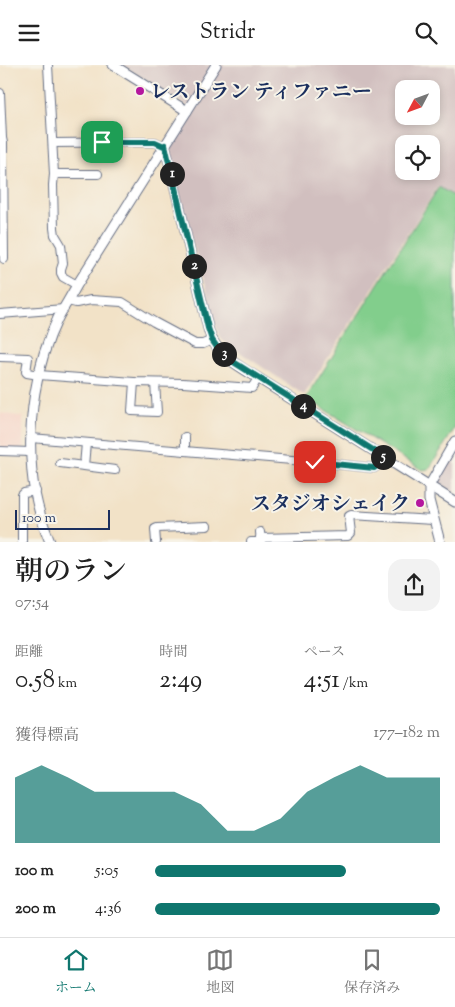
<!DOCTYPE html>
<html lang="ja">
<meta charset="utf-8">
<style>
body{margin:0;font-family:"Sorts Mill Goudy","Noto Serif JP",serif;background:#f2f2f2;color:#222;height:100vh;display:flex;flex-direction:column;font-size:19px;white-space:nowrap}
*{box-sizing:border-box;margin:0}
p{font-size:16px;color:#767676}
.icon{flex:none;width:28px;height:28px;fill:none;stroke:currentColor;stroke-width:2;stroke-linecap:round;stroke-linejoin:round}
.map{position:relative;height:477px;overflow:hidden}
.panel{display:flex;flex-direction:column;background:#fff;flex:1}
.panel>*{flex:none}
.needle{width:32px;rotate:229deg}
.controls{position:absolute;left:395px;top:15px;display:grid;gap:10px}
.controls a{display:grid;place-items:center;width:45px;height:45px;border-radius:10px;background:#fff;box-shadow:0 2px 8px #0003;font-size:25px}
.scale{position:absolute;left:15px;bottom:12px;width:95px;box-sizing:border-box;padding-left:5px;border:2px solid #1b2f5e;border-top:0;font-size:14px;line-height:18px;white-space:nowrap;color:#1b2f5e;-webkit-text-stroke:4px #f7f3e8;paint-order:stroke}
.pin{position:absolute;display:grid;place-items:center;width:42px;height:42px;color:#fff;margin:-21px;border-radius:10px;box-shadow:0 2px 8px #0006}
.km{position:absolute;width:25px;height:25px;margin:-12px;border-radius:50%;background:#222;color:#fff;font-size:14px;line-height:25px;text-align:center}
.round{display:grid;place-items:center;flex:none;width:52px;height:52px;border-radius:15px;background:#f2f2f2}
.summary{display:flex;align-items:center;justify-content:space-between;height:85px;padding:0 15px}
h1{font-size:28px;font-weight:600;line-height:38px}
.figures{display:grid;grid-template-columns:repeat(3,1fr);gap:8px;height:85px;padding:5px 15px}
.figures div{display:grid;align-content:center}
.figures b{font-size:25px;font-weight:600}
.figures small{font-size:14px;font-weight:400}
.figures p{font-size:14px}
.chart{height:140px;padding:10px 15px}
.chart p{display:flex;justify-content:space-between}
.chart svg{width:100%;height:90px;margin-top:5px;fill:#0f766e;opacity:.7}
ul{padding:0 15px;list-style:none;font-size:16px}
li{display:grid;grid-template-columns:80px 60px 1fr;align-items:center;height:38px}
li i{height:12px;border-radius:6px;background:#0f766e}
header{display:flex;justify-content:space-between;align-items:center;height:65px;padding:0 15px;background:#fff;font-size:22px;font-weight:600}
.dock{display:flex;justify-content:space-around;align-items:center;height:70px;border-top:1px solid #e0e0e0;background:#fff;font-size:14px;color:#767676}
.dock a{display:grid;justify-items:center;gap:2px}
.dock .active{color:#0f766e}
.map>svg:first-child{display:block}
</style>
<header><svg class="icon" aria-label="menu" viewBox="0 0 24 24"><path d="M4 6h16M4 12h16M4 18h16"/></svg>Stridr<svg class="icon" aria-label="search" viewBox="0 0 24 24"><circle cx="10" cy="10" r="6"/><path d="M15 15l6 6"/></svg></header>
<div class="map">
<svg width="455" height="477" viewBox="0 0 455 477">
<rect width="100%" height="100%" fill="#f7f3e8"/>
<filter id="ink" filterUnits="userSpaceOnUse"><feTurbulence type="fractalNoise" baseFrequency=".02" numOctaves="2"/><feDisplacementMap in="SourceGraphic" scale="10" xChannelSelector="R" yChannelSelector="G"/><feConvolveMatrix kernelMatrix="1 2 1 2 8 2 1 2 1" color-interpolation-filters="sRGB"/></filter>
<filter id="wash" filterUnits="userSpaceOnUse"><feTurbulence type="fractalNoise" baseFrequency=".0096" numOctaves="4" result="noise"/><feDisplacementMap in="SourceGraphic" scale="20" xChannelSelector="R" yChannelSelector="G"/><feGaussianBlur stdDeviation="1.12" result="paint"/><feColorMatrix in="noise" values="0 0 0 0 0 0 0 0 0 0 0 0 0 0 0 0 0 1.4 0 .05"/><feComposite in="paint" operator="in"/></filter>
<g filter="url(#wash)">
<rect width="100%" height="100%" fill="#f2e2c7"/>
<!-- built -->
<polygon fill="#f6d2c5" points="0,348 23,352 23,384 0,384"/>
<!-- industrial -->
<g fill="#d1bfbf" fill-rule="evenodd">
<path d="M 123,0 L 455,0 L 455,131 L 438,122 L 304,330 L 220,274 L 165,80 L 189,42 ZM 404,24 L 431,24 L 431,51 L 404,51 ZM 404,79 L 431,79 L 431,106 L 404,106 Z"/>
<polygon points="455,378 455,428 433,414"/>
</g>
<!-- green -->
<polygon fill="#82ce8c" stroke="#4e7e75" points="439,122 455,132 455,363 429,404 422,405 306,333"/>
</g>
<g filter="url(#ink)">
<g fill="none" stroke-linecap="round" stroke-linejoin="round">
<defs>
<g id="minor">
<polyline points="48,0 54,109 98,109"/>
<polyline points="0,28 2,73 3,78 4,194"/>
<polyline points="53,78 155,77 164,81"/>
<polyline points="54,109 53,120 54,163 55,170 61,180 63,198 61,204 61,208 63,212 77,220"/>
<polyline points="68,236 76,238 91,235 122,237 154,257 195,279 203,279 212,275"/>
<polyline points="0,249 64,244"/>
<polyline points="0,292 28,293 26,307 27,308 39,310 134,317 183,318 252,323 258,313"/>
<polyline points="134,317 132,346 157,347 155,318"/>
<polyline points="31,373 315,397 374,403 378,400 384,392"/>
<polyline points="86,378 84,401 115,405"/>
<polyline points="0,386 31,387"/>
<polyline points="185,386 185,372"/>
<polyline points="60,398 84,401"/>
<polyline points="260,473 348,471 351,468 349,451 351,450 433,455"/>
<polyline points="22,477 22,430 24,428 36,426"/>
<polyline points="156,477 155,464 157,463 207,461"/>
<polyline points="251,477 261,477 260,467"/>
</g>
<g id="tertiary">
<polyline points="113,0 187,46"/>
<path d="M 165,80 L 208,263 C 209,266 210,271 212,274 C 221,292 242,303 258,313 L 455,437"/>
<polyline points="429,421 429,435 440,477"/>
<polyline points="429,421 455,376"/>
<path d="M 50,477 C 41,455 34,430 32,407 C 27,357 36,298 58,253 C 64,242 71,231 77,220 L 216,0"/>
</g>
</defs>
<!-- minor casing -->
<use href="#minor" stroke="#666e83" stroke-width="10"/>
<!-- tertiary casing -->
<use href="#tertiary" stroke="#666e83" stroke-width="11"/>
<!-- minor -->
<use href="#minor" stroke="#fff" stroke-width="8"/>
<!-- tertiary -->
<use href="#tertiary" stroke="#fff" stroke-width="9"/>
</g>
</g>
<g fill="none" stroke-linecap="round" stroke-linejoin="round" filter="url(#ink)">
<defs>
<polyline id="route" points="102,77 155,77 164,81 165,80 208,263 212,275 221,288 232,296 384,392 378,400 374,403 315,397"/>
</defs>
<!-- route casing -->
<use href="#route" stroke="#fff" stroke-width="10"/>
<!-- route -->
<use href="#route" stroke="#0f766e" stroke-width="6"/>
</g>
<!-- markers -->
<g fill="#b5179e" stroke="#f7f3e8" stroke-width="2">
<circle cx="140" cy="26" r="5"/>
<circle cx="420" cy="438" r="5"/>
</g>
<g text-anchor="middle" stroke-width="4" stroke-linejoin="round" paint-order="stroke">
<!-- poi labels -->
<g font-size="20" font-weight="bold" fill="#1b2f5e" stroke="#f7f3e8" text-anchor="start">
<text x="150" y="33">レストラン ティファニー</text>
<text x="410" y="445" text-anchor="end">スタジオシェイク</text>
</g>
</g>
</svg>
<div class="controls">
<a><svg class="needle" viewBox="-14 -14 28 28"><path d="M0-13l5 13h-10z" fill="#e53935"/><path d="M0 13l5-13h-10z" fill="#767676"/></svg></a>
<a><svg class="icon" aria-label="locate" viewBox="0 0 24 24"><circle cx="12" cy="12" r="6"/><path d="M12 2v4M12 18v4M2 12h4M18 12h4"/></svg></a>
</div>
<div class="scale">100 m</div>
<div class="pin" style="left:102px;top:77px;background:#1e9e55"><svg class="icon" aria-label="arrive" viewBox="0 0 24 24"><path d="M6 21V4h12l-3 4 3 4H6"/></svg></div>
<div class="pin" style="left:315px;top:397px;background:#d93025"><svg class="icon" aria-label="check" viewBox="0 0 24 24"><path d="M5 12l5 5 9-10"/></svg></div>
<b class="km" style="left:172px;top:109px">1</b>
<b class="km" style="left:194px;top:201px">2</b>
<b class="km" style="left:224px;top:289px">3</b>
<b class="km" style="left:303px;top:341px">4</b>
<b class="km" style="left:383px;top:392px">5</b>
</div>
<section class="panel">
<div class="summary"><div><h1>朝のラン</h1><p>07:54</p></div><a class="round"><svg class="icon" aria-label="share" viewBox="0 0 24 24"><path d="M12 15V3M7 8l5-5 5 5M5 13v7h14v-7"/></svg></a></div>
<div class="figures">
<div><p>距離</p><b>0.58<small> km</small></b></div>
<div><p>時間</p><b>2:49</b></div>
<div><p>ペース</p><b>4:51<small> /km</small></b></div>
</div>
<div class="chart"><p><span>獲得標高</span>177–182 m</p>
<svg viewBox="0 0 160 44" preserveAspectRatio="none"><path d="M0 44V12L10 6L20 12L30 19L40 19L50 19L60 19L70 25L80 38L90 38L100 32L110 19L120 12L130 6L140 12L150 12L160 12V44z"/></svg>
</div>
<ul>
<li><b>100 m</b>5:05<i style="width:67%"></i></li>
<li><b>200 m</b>4:36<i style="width:100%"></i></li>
</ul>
</section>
<nav class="dock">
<a class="active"><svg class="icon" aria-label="home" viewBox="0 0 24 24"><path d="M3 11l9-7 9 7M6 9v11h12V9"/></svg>ホーム</a>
<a><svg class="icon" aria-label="map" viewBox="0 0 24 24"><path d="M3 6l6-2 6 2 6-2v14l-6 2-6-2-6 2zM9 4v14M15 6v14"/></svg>地図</a>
<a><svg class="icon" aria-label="saved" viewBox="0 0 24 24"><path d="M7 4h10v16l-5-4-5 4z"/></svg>保存済み</a>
</nav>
